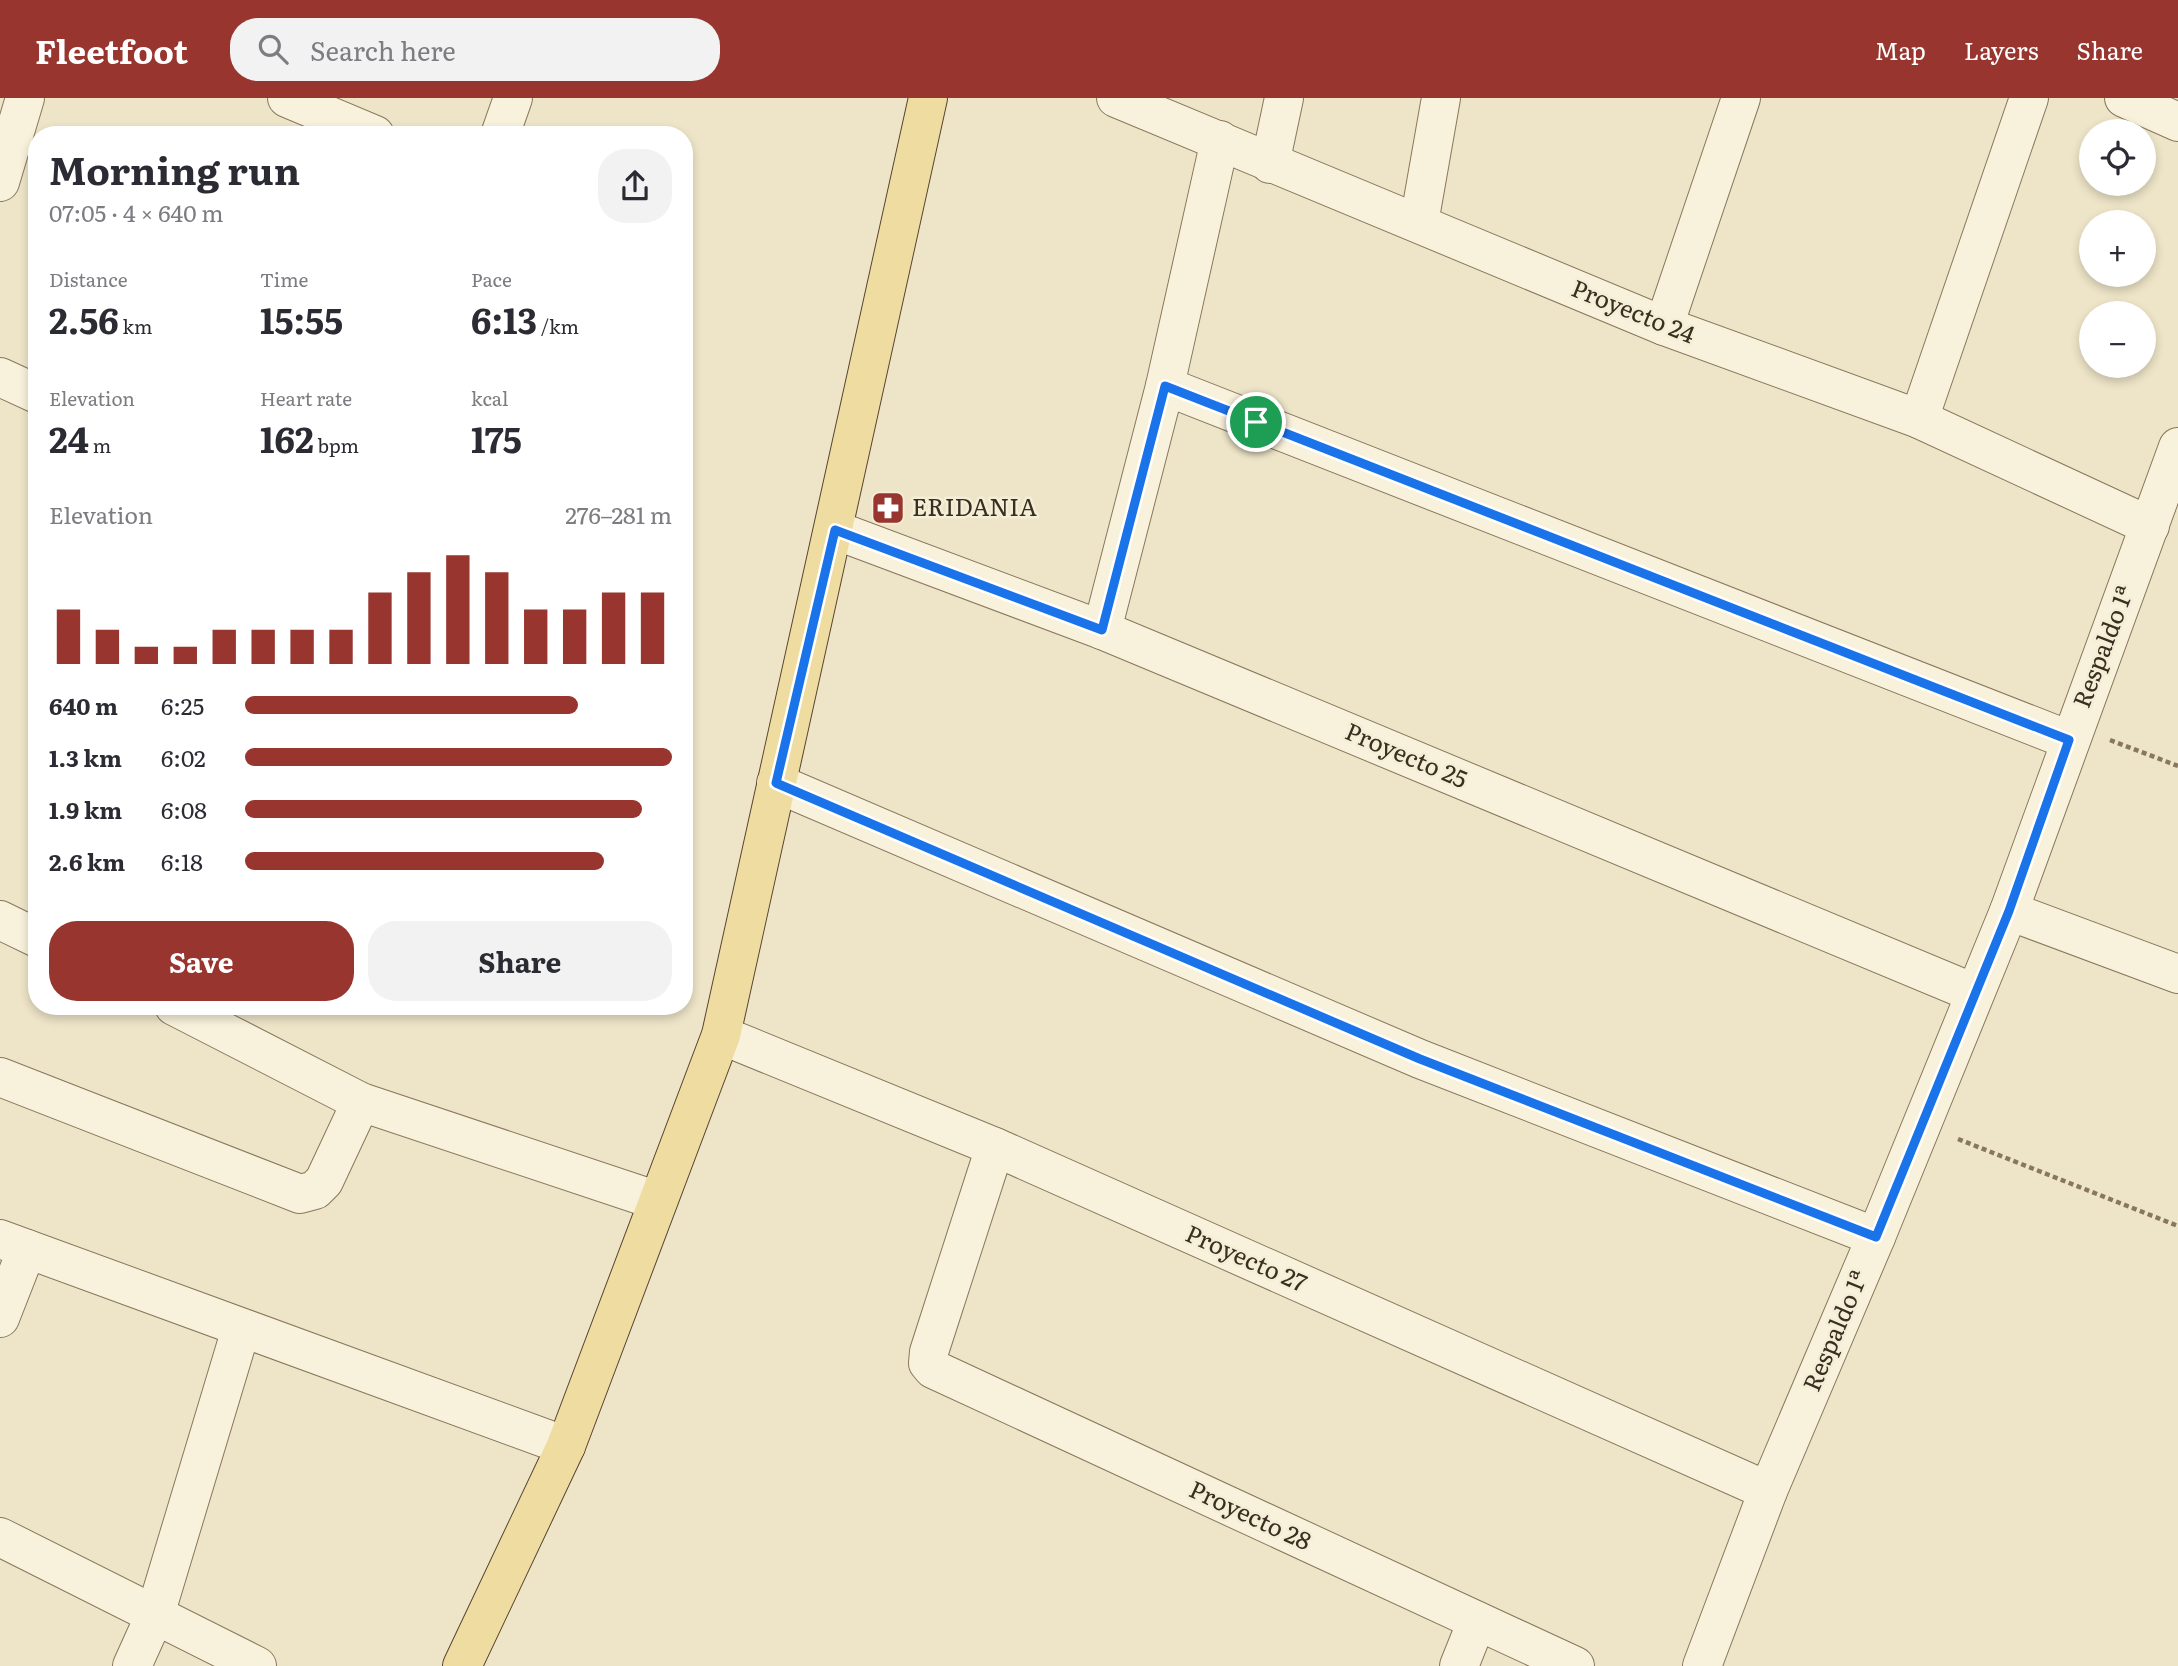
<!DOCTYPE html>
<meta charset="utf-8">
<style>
body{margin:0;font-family:Literata,serif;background:#f2f2f3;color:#2b2b33;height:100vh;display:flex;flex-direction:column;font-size:26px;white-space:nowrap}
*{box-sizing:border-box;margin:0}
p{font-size:23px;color:#7c7c81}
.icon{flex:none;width:38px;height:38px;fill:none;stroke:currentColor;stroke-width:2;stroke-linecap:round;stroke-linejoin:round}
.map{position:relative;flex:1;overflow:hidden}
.drawer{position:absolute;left:28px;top:28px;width:665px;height:889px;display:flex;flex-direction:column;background:#fff;border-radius:28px;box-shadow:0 4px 10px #0003}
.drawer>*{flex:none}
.controls{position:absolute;left:2079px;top:21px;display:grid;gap:14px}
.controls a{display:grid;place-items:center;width:77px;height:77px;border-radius:50%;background:#fff;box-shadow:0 4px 10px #0003;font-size:35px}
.pin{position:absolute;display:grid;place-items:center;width:60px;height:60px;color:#fff;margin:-30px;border:4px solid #fff;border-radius:50%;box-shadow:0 2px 7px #0007}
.round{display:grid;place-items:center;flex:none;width:74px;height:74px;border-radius:28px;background:#f2f2f3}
.headline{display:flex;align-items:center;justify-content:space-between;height:119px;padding:0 21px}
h1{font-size:38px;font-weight:700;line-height:52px}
.figures{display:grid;grid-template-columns:repeat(3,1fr);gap:10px;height:119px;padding:7px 21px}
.figures div{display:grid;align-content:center}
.figures b{font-size:35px;font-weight:700}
.figures small{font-size:19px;font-weight:400}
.figures p{font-size:19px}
.chart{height:196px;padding:14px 21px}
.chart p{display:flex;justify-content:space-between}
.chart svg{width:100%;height:126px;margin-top:7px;stroke:#97352e;stroke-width:6}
.cta{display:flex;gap:14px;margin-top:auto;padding:14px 21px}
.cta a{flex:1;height:80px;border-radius:28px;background:#97352e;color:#fff;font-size:28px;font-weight:700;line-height:80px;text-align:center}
.cta a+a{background:#f2f2f3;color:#2b2b33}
ul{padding:0 21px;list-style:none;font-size:23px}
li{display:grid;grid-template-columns:112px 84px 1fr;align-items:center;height:52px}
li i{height:18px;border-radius:9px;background:#97352e}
header{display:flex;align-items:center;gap:42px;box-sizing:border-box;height:98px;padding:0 35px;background:#97352e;color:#fff}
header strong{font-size:33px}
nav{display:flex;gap:38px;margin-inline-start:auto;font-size:24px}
.search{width:490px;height:63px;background:#f2f2f3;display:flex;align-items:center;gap:18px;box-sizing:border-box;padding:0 24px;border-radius:28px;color:#7c7c81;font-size:26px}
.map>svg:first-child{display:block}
</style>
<header>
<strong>Fleetfoot</strong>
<div class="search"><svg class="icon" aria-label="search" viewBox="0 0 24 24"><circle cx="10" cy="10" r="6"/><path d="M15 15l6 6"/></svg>Search here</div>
<nav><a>Map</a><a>Layers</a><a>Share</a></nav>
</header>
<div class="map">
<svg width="2178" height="1568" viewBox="0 0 2178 1568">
<rect width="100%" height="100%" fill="#eee5c8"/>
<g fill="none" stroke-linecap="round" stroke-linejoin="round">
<defs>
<g id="minor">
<polyline points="287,0 375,37"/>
<polyline points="1116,0 1664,228 1919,321 2150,428"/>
<polyline points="2124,0 2178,24"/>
<polyline points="500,37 513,0"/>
<polyline points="1270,66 1284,0"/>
<polyline points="0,84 25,0"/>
<polyline points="1419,125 1441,0"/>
<polyline points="1664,228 1741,0"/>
<polyline points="0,279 37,296"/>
<polyline points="1165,288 2069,642"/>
<polyline points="1919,321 2029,0"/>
<polyline points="835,432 1102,532 1974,895"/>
<polyline points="1102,532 1165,288 1220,42"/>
<polyline points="776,685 1420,961 1876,1139"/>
<polyline points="2009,813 2178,876"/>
<polyline points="0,822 37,840"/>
<polyline points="174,908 361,1004 658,1103"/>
<polyline points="721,937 995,1049 1768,1393"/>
<polyline points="0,979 300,1096 315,1092 324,1083 361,1004"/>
<polyline points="995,1049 929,1254 928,1265 933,1271 1575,1568"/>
<polyline points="0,1141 566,1348"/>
<polyline points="0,1220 27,1151"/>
<polyline points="0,1439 257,1568"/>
<polyline points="132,1568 155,1517 241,1231"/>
<polyline points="1459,1568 1477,1523"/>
<polyline points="1702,1568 1768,1393 1876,1139 2009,813 2178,349"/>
</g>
<polyline id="major" points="462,1568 566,1348 721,937 928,0"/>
</defs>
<!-- minor casing -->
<use href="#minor" stroke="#89775d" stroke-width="40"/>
<!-- major casing -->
<use href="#major" stroke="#574531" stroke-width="40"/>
<!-- path -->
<g stroke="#89775d" stroke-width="4.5" stroke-dasharray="5 3.5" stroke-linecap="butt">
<polyline points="2110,642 2178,668"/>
<polyline points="1958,1041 2178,1128"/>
</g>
<!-- minor -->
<use href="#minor" stroke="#f8f1db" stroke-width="38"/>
<!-- major -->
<use href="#major" stroke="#efdca1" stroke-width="38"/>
</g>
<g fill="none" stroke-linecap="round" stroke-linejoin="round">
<defs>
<polygon id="route" points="1165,288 2069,642 2009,813 1876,1139 1420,961 776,685 835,432 1102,532"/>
</defs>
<!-- route casing -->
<use href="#route" stroke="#fff" stroke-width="14"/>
<!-- route -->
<use href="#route" stroke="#1a73e8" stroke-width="9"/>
</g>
<!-- icons -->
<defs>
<symbol id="pharmacy-square" viewBox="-11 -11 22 22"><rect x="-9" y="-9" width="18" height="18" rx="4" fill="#97352e" stroke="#f5eed7"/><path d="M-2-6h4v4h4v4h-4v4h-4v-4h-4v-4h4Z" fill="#fff"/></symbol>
</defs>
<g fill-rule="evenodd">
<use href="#pharmacy-square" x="869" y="391" width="38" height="38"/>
</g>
<g text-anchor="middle" stroke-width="5" stroke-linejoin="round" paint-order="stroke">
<!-- street labels -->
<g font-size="24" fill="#3a2e20" stroke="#f5eed7">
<text transform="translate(1633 214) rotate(22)" y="8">Proyecto 24</text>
<text transform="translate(2104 549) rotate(-69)" y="8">Respaldo 1ª</text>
<text transform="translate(1406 658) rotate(23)" y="8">Proyecto 25</text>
<text transform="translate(1246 1161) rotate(24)" y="8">Proyecto 27</text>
<text transform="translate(1836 1233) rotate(-67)" y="8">Respaldo 1ª</text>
<text transform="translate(1250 1418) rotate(25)" y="8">Proyecto 28</text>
</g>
<!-- poi labels -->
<g font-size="24" fill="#3a2e20" stroke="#f5eed7" text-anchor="start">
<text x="912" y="418">ERIDANIA</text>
</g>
</g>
</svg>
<div class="controls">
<a><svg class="icon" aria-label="locate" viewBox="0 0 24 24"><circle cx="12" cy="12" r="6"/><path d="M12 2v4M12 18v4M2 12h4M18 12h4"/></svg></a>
<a>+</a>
<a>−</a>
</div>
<div class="pin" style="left:1256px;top:324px;background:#1e9e55"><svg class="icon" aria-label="arrive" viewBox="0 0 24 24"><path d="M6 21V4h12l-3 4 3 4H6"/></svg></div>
<section class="drawer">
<div class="headline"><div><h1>Morning run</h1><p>07:05 · 4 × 640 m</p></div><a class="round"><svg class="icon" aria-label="share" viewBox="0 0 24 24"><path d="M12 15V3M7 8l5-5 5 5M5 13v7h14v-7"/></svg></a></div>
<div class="figures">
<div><p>Distance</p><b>2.56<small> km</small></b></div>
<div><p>Time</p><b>15:55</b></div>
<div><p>Pace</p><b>6:13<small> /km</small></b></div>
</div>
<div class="figures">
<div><p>Elevation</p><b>24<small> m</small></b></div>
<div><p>Heart rate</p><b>162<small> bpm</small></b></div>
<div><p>kcal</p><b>175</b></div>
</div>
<div class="chart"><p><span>Elevation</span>276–281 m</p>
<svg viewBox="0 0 160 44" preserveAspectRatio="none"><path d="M5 44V25M15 44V32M25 44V38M35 44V38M45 44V32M55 44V32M65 44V32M75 44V32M85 44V19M95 44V12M105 44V6M115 44V12M125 44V25M135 44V25M145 44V19M155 44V19"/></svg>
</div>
<ul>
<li><b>640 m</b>6:25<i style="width:78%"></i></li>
<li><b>1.3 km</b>6:02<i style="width:100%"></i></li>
<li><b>1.9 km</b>6:08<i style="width:93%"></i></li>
<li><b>2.6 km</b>6:18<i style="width:84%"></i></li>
</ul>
<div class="cta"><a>Save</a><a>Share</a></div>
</section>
</div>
